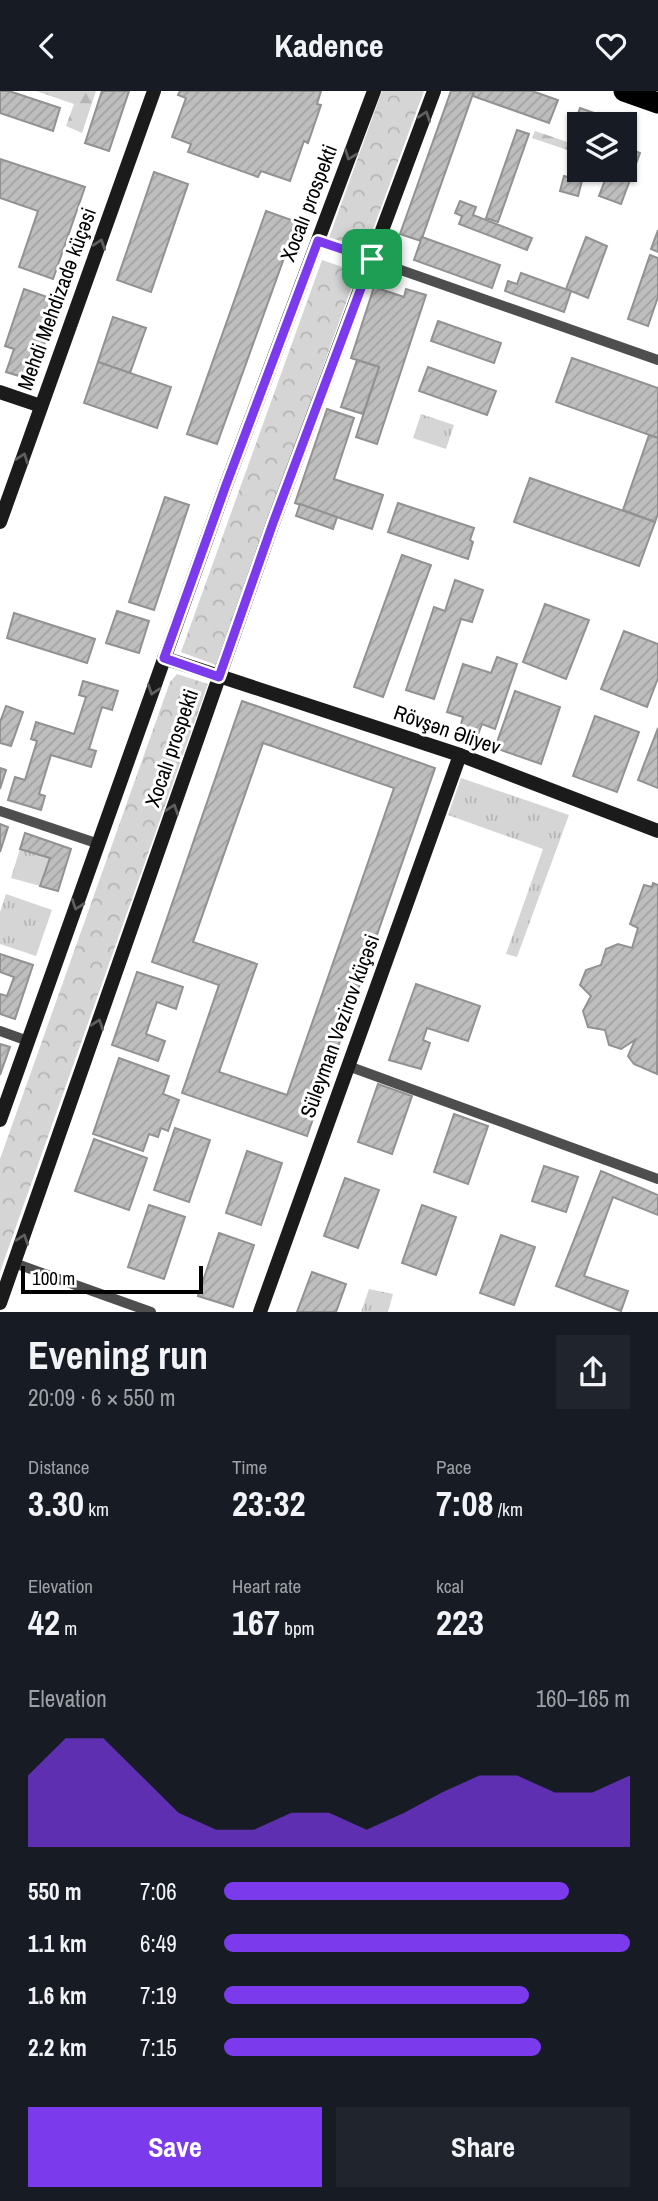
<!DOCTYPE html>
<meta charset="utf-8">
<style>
body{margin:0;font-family:"Archivo Narrow",sans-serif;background:#20242c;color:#f1f3f6;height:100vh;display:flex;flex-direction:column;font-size:26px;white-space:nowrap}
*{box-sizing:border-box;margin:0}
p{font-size:23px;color:#9ea1a6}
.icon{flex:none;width:38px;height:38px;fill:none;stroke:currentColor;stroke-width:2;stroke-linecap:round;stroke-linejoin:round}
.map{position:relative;height:1221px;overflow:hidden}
.panel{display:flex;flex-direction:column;background:#171b24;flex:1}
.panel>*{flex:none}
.controls{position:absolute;left:567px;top:21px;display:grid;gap:14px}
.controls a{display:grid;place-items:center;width:70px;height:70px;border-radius:0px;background:#171b24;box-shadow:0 2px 5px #0004;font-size:35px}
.scale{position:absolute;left:21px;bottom:18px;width:182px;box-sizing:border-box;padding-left:7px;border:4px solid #000;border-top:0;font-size:19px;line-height:24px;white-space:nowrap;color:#000;-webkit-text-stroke:5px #fff;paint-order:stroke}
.pin{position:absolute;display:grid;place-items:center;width:60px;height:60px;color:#fff;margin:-30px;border-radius:14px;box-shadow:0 4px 10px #0006}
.round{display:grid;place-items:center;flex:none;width:74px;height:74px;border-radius:0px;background:#20242c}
.headline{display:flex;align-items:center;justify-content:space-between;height:119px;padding:0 28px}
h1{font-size:38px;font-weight:700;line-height:52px}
.figures{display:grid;grid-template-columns:repeat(3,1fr);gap:10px;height:119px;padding:7px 28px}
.figures div{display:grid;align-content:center}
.figures b{font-size:35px;font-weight:700}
.figures small{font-size:19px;font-weight:400}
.figures p{font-size:19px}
.chart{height:196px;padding:14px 28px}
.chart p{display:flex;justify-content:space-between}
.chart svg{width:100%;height:126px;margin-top:7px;fill:#7c3aed;opacity:.7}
.button{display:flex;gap:14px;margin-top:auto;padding:14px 28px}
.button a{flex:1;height:80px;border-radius:0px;background:#7c3aed;color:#fff;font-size:28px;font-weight:700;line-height:80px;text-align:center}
.button a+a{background:#20242c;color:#f1f3f6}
ul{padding:0 28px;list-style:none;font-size:23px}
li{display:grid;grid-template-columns:112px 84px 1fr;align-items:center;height:52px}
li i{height:18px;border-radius:9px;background:#7c3aed}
header{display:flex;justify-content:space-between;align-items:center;height:91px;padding:0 28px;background:#171b24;font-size:32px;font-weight:700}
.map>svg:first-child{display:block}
</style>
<header><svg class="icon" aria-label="back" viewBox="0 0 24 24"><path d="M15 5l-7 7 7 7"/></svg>Kadence<svg class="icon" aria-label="heart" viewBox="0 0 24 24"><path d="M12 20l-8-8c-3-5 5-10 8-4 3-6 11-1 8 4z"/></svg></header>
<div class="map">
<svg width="658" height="1221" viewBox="0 0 658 1221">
<defs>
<pattern id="grass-tufts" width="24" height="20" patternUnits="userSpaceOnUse" patternTransform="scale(1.75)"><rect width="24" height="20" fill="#d5d5d5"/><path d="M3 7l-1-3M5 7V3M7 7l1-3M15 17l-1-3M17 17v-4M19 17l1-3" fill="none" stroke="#b5b5b5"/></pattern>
<pattern id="forest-firs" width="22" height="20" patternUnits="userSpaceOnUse" patternTransform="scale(1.75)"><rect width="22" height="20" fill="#d5d5d5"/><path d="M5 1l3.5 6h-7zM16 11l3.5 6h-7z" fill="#b5b5b5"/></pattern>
<pattern id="park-crowns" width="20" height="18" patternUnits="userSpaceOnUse" patternTransform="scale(1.75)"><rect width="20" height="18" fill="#d5d5d5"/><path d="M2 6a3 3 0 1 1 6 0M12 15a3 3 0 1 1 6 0" fill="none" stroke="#b5b5b5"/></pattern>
<pattern id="building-hatch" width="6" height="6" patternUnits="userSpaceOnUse" patternTransform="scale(1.75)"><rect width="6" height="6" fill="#bebebe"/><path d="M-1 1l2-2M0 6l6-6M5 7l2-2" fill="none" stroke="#a2a2a2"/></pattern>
</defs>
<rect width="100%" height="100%" fill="#fff"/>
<!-- grass -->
<g fill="url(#grass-tufts)">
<polygon points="421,323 454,334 446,358 413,347"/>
<polygon points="461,687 569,724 517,866 506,863 543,758 448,724"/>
<polygon points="20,758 50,767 40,795 11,787"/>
<polygon points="6,803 52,819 36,865 0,853 0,821"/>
<polygon points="369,1198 393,1203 388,1221 361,1221"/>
</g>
<!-- forest -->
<g fill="url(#forest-firs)">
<polygon points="36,0 96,0 82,42 66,35 74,13"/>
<polygon points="535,40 579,55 579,63 532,47"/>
</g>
<!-- park -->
<g fill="url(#park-crowns)">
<polygon points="382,0 424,0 365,160 329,147"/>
<polygon points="322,169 357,181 216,574 181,561"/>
<polygon points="177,583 208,593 0,1181 0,1068 170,591"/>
</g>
<!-- building -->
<g fill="url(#building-hatch)" stroke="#929292" stroke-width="2" fill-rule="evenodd">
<polygon points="0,0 9,0 60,17 53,40 0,22"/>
<polygon points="102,0 129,0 109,60 85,52"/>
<polygon points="180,0 321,0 317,13 321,14 308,52 304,50 290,90 261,80 258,86 188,61 191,53 172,46 186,7 178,4"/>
<polygon points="451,0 474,0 421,150 400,143"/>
<polygon points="474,0 532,0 558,9 549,32 473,5"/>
<polygon points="580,17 631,35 625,52 625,33 579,33 579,48 570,45"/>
<polygon points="517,39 529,43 498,131 486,127"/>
<polygon points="625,56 640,62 621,113 599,105 609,79 625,79"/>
<polygon points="0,68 85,96 53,188 19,176 38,120 0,107"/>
<polygon points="154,81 188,93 151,201 117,189"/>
<polygon points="564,85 582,90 578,105 560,100"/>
<polygon points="460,110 476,116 473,124 532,147 527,159 459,133 462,125 455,122"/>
<polygon points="266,120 297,131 217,353 187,343"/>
<polygon points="658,139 658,161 651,158"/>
<polygon points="422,146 500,174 492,197 414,169"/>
<polygon points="586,146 607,155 588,207 566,198"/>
<polygon points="650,164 658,167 658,206 648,235 628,228"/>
<polygon points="521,182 571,200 564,221 505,200 508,190 517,193"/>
<polygon points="374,196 404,206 406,198 426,204 377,353 356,346 379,276 351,267"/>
<polygon points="24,198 59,210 32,289 6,281 14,258 5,255"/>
<polygon points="113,226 146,237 130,282 98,271"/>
<polygon points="438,230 501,252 494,272 431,250"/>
<polygon points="572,267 658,297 658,347 556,311"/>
<polygon points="357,269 379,276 363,323 341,316"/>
<polygon points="98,271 171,296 157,337 84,312"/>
<polygon points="428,276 496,300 487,324 419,300"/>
<polygon points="327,318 354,327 334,388 383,404 372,438 295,412"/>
<polygon points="649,344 658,347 658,423 655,431 623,419"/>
<polygon points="530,387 655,431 639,475 514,431"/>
<polygon points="165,406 189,414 154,519 129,511"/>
<polygon points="398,412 474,437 470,449 473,451 468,468 388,441"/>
<polygon points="300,413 337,426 333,438 296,425"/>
<polygon points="402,464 431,474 383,606 354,596"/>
<polygon points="455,489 483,499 472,531 461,528 434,608 406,599 434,516 445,520"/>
<polygon points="545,513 589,529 566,588 523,571"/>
<polygon points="117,520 149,530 139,562 106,552"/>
<polygon points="14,522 95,548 87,572 7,547"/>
<polygon points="624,540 658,553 658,587 647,616 601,598"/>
<polygon points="497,566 517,573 495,638 482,633 477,646 459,640 463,626 447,621 463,573 491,582"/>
<polygon points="83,590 118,600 112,619 102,616 89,658 96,660 91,676 51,664 39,703 45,705 41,719 8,709 15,686 25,689 37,650 31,648 36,631 74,643 86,606 79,604"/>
<polygon points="515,600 560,616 541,673 495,657"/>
<path d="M 242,610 L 435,677 L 307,1045 L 182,1002 L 219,894 L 152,871 ZM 263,652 L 394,697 L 287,1004 L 219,981 L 257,873 L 193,851 Z"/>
<polygon points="6,615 23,621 11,655 0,652 0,631"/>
<polygon points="595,625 639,641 617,701 573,685"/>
<polygon points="658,637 658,697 638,689"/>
<polygon points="0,677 6,679 0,698"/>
<polygon points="0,733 8,736 0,761"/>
<polygon points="25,742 71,758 58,800 40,795 50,767 20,758"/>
<polygon points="653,792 658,794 657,983 634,973 628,965 635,949 621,958 609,954 605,939 588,936 583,920 591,905 580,894 586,879 601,874 606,858 618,853 632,857 638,837 630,833 644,794 652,796"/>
<polygon points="0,863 33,874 15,928 0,923 0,903 7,905 14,886 0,881"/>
<polygon points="137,881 183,896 176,918 157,911 146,943 165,950 158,970 112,954"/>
<polygon points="416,893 480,915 468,950 427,937 423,949 430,952 421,978 389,969"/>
<polygon points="0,953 10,956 0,984"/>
<polygon points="119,967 169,985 163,1003 179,1009 168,1040 161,1037 158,1046 149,1043 143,1060 93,1043"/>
<polygon points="378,993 412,1005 392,1063 358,1051"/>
<polygon points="454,1023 488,1035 468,1093 434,1081"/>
<polygon points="175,1037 210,1049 189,1111 154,1099"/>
<polygon points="94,1048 147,1067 129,1119 75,1100"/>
<polygon points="247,1060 282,1072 261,1134 226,1122"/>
<polygon points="544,1075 578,1086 566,1121 532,1110"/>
<polygon points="601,1080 658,1104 658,1124 613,1106 584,1185 628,1200 621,1220 556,1195"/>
<polygon points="345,1087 379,1099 358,1157 324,1145"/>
<polygon points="149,1114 185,1126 164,1188 128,1176"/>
<polygon points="422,1114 456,1126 436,1184 402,1172"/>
<polygon points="219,1142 254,1154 233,1216 198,1205"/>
<polygon points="501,1144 535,1156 514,1214 480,1202"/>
<polygon points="312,1181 346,1193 336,1221 297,1221"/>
</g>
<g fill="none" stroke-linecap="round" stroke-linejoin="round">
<!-- street -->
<g stroke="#4e4e4e" stroke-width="10">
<polyline points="318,150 658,269"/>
<polyline points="0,720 99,753"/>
<polyline points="0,940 28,950"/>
<polyline points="348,975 658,1088"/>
<polyline points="14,1172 151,1221"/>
</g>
<!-- secondary -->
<g stroke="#1b1b1b" stroke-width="14">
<polyline points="0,301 41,315"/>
<polyline points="0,431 154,0"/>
<polyline points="164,567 460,664 658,740"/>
<polyline points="0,1029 226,394 374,0"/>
<polyline points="0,1212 273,432 434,0"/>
<polyline points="260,1221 460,664"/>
</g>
<!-- highway -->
<polyline stroke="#000" stroke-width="21" points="624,0 658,12"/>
</g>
<!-- one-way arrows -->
<defs><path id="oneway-chevron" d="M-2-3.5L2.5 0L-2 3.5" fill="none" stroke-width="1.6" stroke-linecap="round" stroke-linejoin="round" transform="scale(1.75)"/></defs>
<g stroke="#5f5f5f">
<use href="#oneway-chevron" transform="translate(425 25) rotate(-70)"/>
<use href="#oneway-chevron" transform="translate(350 64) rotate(111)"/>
<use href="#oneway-chevron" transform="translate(100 153) rotate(-71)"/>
<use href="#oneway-chevron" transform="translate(23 367) rotate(-70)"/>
<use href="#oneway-chevron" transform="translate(153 599) rotate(109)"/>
<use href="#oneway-chevron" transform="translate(173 718) rotate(-71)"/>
<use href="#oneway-chevron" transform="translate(77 814) rotate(110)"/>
<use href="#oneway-chevron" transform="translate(98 933) rotate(-71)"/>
<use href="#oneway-chevron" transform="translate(23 1148) rotate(-71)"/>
</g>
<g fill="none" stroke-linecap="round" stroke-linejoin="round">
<defs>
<polygon id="route" points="318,150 372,168 273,432 219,586 164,567 226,394"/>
</defs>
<!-- route casing -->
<use href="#route" stroke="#fff" stroke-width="14"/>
<!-- route -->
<use href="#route" stroke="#7c3aed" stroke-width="9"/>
</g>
<g text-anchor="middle" stroke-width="6" stroke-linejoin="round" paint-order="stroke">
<!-- street labels -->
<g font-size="21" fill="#000" stroke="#fff">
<text transform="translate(309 112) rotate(-69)" y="7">Xocalı prospekti</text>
<text transform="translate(57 208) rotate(-70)" y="7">Mehdi Mehdizadə küçəsi</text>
<text transform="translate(447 639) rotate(19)" y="7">Rövşən Əliyev</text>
<text transform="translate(172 657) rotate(-71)" y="7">Xocalı prospekti</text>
<text transform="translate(340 935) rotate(-70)" y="7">Süleyman Vəzirov küçəsi</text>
</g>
</g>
</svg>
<div class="controls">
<a><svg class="icon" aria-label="layers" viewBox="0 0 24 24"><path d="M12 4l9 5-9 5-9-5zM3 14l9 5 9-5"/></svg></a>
</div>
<div class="scale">100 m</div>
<div class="pin" style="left:372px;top:168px;background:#1e9e55"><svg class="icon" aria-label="arrive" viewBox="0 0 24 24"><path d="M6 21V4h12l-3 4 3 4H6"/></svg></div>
</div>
<section class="panel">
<div class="headline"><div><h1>Evening run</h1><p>20:09 · 6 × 550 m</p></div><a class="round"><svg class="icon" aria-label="share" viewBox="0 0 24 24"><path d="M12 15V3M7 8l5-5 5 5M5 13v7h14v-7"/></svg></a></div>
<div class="figures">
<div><p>Distance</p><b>3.30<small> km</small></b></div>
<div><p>Time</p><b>23:32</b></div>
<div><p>Pace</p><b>7:08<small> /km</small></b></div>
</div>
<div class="figures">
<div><p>Elevation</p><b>42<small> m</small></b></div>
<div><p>Heart rate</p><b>167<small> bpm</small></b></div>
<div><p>kcal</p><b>223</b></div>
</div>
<div class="chart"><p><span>Elevation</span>160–165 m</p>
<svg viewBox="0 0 160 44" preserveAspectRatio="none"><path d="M0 44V19L10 6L20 6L30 19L40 32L50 38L60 38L70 32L80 32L90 38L100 32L110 25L120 19L130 19L140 25L150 25L160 19V44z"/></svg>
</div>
<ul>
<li><b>550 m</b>7:06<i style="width:85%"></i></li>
<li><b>1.1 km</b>6:49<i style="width:100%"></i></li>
<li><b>1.6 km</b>7:19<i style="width:75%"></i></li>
<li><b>2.2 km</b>7:15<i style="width:78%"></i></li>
</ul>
<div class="button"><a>Save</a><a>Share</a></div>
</section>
